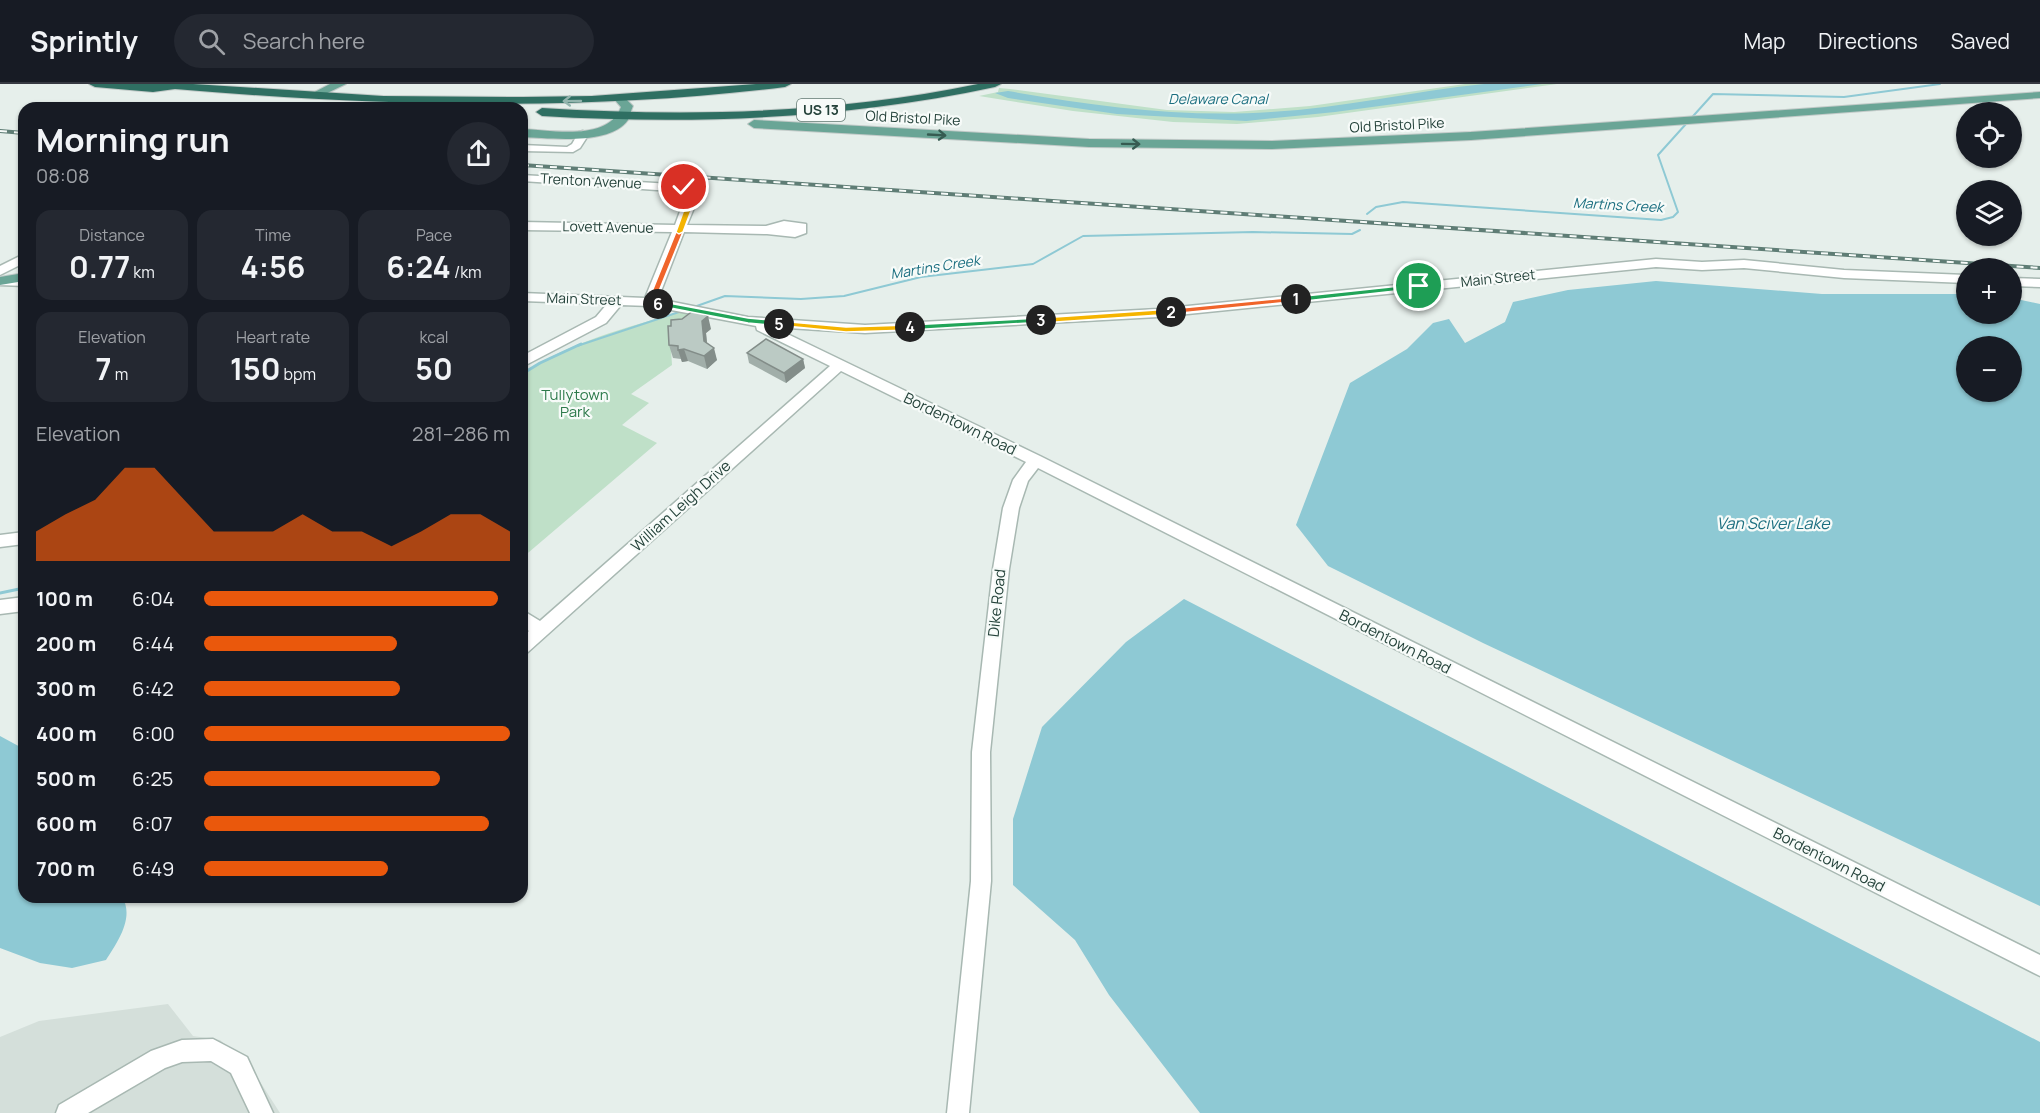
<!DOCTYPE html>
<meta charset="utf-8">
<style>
body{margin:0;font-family:Manrope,sans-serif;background:#242831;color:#f1f3f6;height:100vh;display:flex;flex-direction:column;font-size:22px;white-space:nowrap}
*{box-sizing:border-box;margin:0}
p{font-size:20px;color:#9ea1a6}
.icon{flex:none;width:33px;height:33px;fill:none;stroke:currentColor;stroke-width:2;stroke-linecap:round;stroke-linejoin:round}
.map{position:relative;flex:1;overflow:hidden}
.details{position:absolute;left:18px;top:18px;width:510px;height:801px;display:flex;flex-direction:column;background:#171b24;border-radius:18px;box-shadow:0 2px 4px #0004}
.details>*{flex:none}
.fabs{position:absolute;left:1956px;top:18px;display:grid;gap:12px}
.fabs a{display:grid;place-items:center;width:66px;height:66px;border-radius:50%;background:#171b24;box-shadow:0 2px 4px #0004;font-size:30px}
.pin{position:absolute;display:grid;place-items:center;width:51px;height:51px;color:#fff;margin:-26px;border:3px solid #fff;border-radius:50%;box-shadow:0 2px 6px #0007}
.km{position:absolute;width:30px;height:30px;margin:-15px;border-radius:50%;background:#222;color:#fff;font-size:16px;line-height:30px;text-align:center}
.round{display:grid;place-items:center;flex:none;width:63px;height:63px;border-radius:32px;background:#242831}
.overview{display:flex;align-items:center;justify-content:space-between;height:102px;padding:0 18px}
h1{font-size:33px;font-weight:700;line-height:45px}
.stats{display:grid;grid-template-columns:repeat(3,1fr);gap:9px;height:102px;padding:6px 18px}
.stats div{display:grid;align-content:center;border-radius:15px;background:#242831;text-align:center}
.stats b{font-size:30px;font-weight:700}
.stats small{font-size:16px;font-weight:400}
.stats p{font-size:16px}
.chart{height:168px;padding:12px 18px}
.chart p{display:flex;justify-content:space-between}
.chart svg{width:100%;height:108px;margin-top:6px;fill:#ea580c;opacity:.7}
ul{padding:0 18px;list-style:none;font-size:20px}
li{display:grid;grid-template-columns:96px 72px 1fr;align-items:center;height:45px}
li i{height:15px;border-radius:8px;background:#ea580c}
header{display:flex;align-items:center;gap:36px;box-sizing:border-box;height:84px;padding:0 30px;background:#171b24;border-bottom:2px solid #363941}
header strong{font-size:28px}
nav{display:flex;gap:33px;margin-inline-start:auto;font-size:21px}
.search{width:420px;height:54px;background:#242831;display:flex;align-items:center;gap:15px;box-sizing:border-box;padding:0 21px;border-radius:33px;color:#9ea1a6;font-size:22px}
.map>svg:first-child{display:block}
</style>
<header>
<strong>Sprintly</strong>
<div class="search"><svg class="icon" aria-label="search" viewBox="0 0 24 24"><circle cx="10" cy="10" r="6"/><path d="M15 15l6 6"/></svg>Search here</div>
<nav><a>Map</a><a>Directions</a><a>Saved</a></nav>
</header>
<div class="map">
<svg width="2040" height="1029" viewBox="0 0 2040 1029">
<rect width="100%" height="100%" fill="#e6efeb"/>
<!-- built -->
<polygon fill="#d4dfda" points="168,920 193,952 220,956 250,982 280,1029 0,1029 0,953 39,937"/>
<!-- green -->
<g fill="#bfe0c8">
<polygon points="1465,0 1557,0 1318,33 1237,40 1173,38 1073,27 979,12 998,8 999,4 1010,5 1167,26 1234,28 1310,22"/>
<path d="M 679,228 L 703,233 L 670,249 L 672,281 L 631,310 L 649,319 L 622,341 L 657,359 L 522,474 L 522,290 C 569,258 626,244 679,228 Z"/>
</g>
<!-- water -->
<g fill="#8ec9d4" fill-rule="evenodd">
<path d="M 1484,0 L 1542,0 L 1335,28 L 1246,37 L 1117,30 L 1008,14 L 995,9 L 1008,7 C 1094,22 1183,34 1271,28 C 1343,24 1413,7 1484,0 Z"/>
<path d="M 1656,197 L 1822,210 L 1966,210 L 1966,230 L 2012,230 L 2012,214 L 2040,220 L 2040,822 L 1483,559 L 1328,482 L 1296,441 L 1350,299 L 1407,265 L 1433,239 L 1449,235 L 1465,259 L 1505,238 L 1513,218 L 1568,206 ZM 1966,262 L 2012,262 L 2012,308 L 1966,308 Z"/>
<polygon points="1184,515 2040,958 2040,1029 1200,1029 1109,911 1075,856 1013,801 1013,735 1042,643 1126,558"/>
<path d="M 0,652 L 24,665 L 24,813 L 122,813 C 135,833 117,859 106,876 L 72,884 L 40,879 L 0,864 Z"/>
</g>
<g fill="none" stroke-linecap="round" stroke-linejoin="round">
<!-- stream-far1 -->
<g stroke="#8ec9d4" stroke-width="2">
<polyline points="1367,130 1376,123 1403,118 1661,136 1673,133 1678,128 1658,71 1713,10 1844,13 1940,0"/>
<polyline points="694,223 725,212 801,215 844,212 921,193 1033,180 1083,152 1253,148 1352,150 1360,146"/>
<polyline points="577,262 682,227"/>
</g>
<!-- stream -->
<g stroke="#8ec9d4" stroke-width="3">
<polyline points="522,290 540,279 581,260"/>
<polyline points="0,509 24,504"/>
</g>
<defs>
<g id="minor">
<polygon points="583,47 589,50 580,64 573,68 522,67 522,61 567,63 572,60 579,48"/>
<polygon points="522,91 688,101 697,104 699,112 687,141 766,142 784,137 806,140 806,149 795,153 767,150 684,148 658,215 748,233 865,241 1158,225 1656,175 1702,178 1744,176 1844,186 1966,191 1966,199 1844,194 1744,184 1702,186 1656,183 1158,233 865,249 773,243 1040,372 2040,871 2040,892 1038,384 1028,397 1019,424 1009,485 990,668 991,797 969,1029 947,1029 971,797 972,668 993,485 1003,424 1013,396 1026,378 841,287 528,568 522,570 522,553 529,547 522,542 522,526 540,537 830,282 757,246 756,242 650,222 621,221 606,239 522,283 522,272 596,233 607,220 522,217 522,209 645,214 672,148 522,146 522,138 675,141 687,108 522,97"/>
<polygon points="24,170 24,179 0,191 0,182"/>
<polygon points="5,194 24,194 24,202 0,201 0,196"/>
<polygon points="2012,194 2040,195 2040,203 2012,202"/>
<polygon points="24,448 24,460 0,463 0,451"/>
<polygon points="24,513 24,527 0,530 0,516"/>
<polygon points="213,955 247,973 273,1029 250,1029 231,989 211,977 182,978 165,984 88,1029 56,1029 59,1021 151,967 182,956"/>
</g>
<g id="major">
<polygon points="330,0 346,0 319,13 315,14 309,11"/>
<polygon points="2040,8 2040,14 1471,56 1272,65 1089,63 754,44 748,40 754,36 1089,55 1272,57 1471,48"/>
<path d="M 620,11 L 624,13 L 633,22 C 631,26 630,32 628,36 C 610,62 549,54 522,53 L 522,45 C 552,46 608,58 621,23 L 614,15 Z"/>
<polygon points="24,189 24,197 0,201 0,193"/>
</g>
<g id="highway">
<path d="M 89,0 L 193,0 L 383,12 L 523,13 L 592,12 L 756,0 L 791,0 L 785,3 C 582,28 378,22 175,5 L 153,8 L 95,3 Z"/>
<path d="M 978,0 L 1001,0 L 995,3 C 843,35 697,41 542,32 L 536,28 L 542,24 C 689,33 834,30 978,0 Z"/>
</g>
</defs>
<!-- minor casing -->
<use href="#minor" stroke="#a8b8b2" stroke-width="3"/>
<!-- major casing -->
<use href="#major" stroke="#c2cac8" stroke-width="2"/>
<!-- highway casing -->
<use href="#highway" stroke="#c2cac8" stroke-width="2"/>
<!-- minor -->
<use href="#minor" fill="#fff" fill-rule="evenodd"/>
<!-- major -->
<use href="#major" fill="#6aa596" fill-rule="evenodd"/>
<!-- highway -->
<use href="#highway" fill="#2f6f62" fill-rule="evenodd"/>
<defs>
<g id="rail">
<polyline points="0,47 24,49"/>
<polyline points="522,81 2040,184"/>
</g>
</defs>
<!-- rail casing -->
<use href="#rail" stroke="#5f7d75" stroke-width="4"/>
<!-- rail -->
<use href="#rail" stroke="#f7fbf9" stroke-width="2" stroke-dasharray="7" stroke-linecap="butt"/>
</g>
<!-- wall -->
<g fill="#a1aea9">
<polygon points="711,245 706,249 707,259 717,276 707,285 688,277 682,278 681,275 673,274 669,261"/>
<polygon points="747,269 803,275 805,284 786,299 749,279"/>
</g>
<!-- shaded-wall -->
<g fill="#838d89">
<polygon points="708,232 711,245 706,249 708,269 714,264 717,276 707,285 704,272 702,237"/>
<polygon points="684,265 688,277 682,278 678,266"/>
<polygon points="803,275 805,284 786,299 784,289"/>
</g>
<!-- building -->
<g fill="#bbcac4" stroke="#838d89" stroke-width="1.5">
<polygon points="694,226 708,232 702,237 704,257 714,264 704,272 684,265 678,266 678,262 669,261 668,242 671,242 671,236 682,235"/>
<polygon points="766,255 803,275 784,289 747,269"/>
</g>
<!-- one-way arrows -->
<defs><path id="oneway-shaft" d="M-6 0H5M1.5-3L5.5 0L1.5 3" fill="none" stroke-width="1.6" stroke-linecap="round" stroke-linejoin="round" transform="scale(1.5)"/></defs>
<use stroke="#93b5ae" href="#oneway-shaft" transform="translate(572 17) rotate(179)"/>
<g stroke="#365b51">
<use href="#oneway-shaft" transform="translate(937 51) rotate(3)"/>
<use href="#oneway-shaft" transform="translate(1131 60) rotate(1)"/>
</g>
<!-- split-1 -->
<polygon fill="#22a559" stroke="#fff" stroke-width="1.5" points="1419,200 1422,201 1422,204 1296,218 1293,215 1296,213"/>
<!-- split-2 -->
<polygon fill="#f0652b" stroke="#fff" stroke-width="1.5" points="1296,213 1299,213 1299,217 1171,230 1167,228 1171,225"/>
<!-- split-3 -->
<polygon fill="#f5b400" stroke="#fff" stroke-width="1.5" points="1171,225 1175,228 1174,230 1041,239 1037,236 1041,234"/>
<!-- split-4 -->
<polygon fill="#22a559" stroke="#fff" stroke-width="1.5" points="1041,234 1045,236 1044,238 910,246 906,243 910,241"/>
<!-- split-5 -->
<polygon fill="#f5b400" stroke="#fff" stroke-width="1.5" points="779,237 846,243 910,241 914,243 910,246 846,248 776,241 775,240"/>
<!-- split-6 -->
<polygon fill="#22a559" stroke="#fff" stroke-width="1.5" points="658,217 748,234 779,237 783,240 779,242 748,239 655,221 654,220"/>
<!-- split-7 -->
<polygon fill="#f0652b" stroke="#fff" stroke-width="1.5" points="679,145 683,148 655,217 661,220 658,222 647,220 676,148"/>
<!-- split-8 -->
<polygon fill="#f5b400" stroke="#fff" stroke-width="1.5" points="681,102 686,102 698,108 683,148 679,150 676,148 690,109 681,105"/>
<g text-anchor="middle" stroke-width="4.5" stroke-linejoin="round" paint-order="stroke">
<!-- far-water labels -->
<g font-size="14" font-style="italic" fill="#1c6f80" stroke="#f7fbf9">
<text x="1218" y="20">Delaware Canal</text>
<text transform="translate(1618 121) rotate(3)" y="5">Martins Creek</text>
<text transform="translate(935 183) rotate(-9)" y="5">Martins Creek</text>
</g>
<!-- shield labels -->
<rect fill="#f7fbf9" stroke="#637a73" stroke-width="1.5" x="797" y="15" width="48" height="22" rx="4.5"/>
<g font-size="14" font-weight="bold" fill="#24423a">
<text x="821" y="31">US 13</text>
</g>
<!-- far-street labels -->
<g font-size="14" fill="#24423a" stroke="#f7fbf9">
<text transform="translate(913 34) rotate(3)" y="5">Old Bristol Pike</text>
<text transform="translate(1397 41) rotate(-3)" y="5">Old Bristol Pike</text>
<text transform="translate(591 97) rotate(3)" y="5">Trenton Avenue</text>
<text transform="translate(608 143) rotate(1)" y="5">Lovett Avenue</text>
<text transform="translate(1498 194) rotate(-6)" y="5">Main Street</text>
<text transform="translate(584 215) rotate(2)" y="5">Main Street</text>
</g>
<!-- park labels -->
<g font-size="15" fill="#2d7a4b" stroke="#f7fbf9">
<text x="575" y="316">Tullytown<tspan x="575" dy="17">Park</tspan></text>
</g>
<!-- street labels -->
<g font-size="15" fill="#24423a" stroke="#f7fbf9">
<text transform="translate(960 340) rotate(26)" y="5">Bordentown Road</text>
<text transform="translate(681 422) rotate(-42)" y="5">William Leigh Drive</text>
<text transform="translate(997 519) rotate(-84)" y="5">Dike Road</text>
<text transform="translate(1395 558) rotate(27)" y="5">Bordentown Road</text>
<text transform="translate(1829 776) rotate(27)" y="5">Bordentown Road</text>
</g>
<!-- water labels -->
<g font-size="16" font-style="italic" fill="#1c6f80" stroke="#f7fbf9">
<text x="1773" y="445">Van Sciver Lake</text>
</g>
</g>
</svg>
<div class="fabs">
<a><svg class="icon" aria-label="locate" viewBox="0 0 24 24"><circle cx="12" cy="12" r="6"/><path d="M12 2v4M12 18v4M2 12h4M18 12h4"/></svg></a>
<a><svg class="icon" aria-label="layers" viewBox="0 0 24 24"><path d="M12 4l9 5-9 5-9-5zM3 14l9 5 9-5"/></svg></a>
<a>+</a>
<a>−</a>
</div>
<div class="pin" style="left:1419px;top:202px;background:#1e9e55"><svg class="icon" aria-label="arrive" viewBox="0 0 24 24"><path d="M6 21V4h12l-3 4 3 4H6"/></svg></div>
<div class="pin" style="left:684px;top:103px;background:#d93025"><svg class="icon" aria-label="check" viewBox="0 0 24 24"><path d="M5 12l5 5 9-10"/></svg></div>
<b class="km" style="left:1296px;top:215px">1</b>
<b class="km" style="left:1171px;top:228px">2</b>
<b class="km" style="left:1041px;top:236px">3</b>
<b class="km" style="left:910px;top:243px">4</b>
<b class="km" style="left:779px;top:240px">5</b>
<b class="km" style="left:658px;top:220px">6</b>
<section class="details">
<div class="overview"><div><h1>Morning run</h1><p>08:08</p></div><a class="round"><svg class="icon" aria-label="share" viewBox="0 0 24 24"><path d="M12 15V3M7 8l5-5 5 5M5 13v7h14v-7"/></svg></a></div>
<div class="stats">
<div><p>Distance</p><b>0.77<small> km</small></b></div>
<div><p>Time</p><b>4:56</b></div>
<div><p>Pace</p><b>6:24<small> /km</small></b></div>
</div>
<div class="stats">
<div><p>Elevation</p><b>7<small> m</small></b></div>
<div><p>Heart rate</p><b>150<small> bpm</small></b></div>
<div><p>kcal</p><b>50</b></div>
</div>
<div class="chart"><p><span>Elevation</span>281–286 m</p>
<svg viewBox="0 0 160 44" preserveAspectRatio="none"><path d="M0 44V32L10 25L20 19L30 6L40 6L50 19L60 32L70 32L80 32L90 25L100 32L110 32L120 38L130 32L140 25L150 25L160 32V44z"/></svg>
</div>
<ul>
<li><b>100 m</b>6:04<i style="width:96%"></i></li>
<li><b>200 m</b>6:44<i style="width:63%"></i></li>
<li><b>300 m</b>6:42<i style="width:64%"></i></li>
<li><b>400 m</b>6:00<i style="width:100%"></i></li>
<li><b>500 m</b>6:25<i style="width:77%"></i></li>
<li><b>600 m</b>6:07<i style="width:93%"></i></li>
<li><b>700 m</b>6:49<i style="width:60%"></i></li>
</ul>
</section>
</div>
